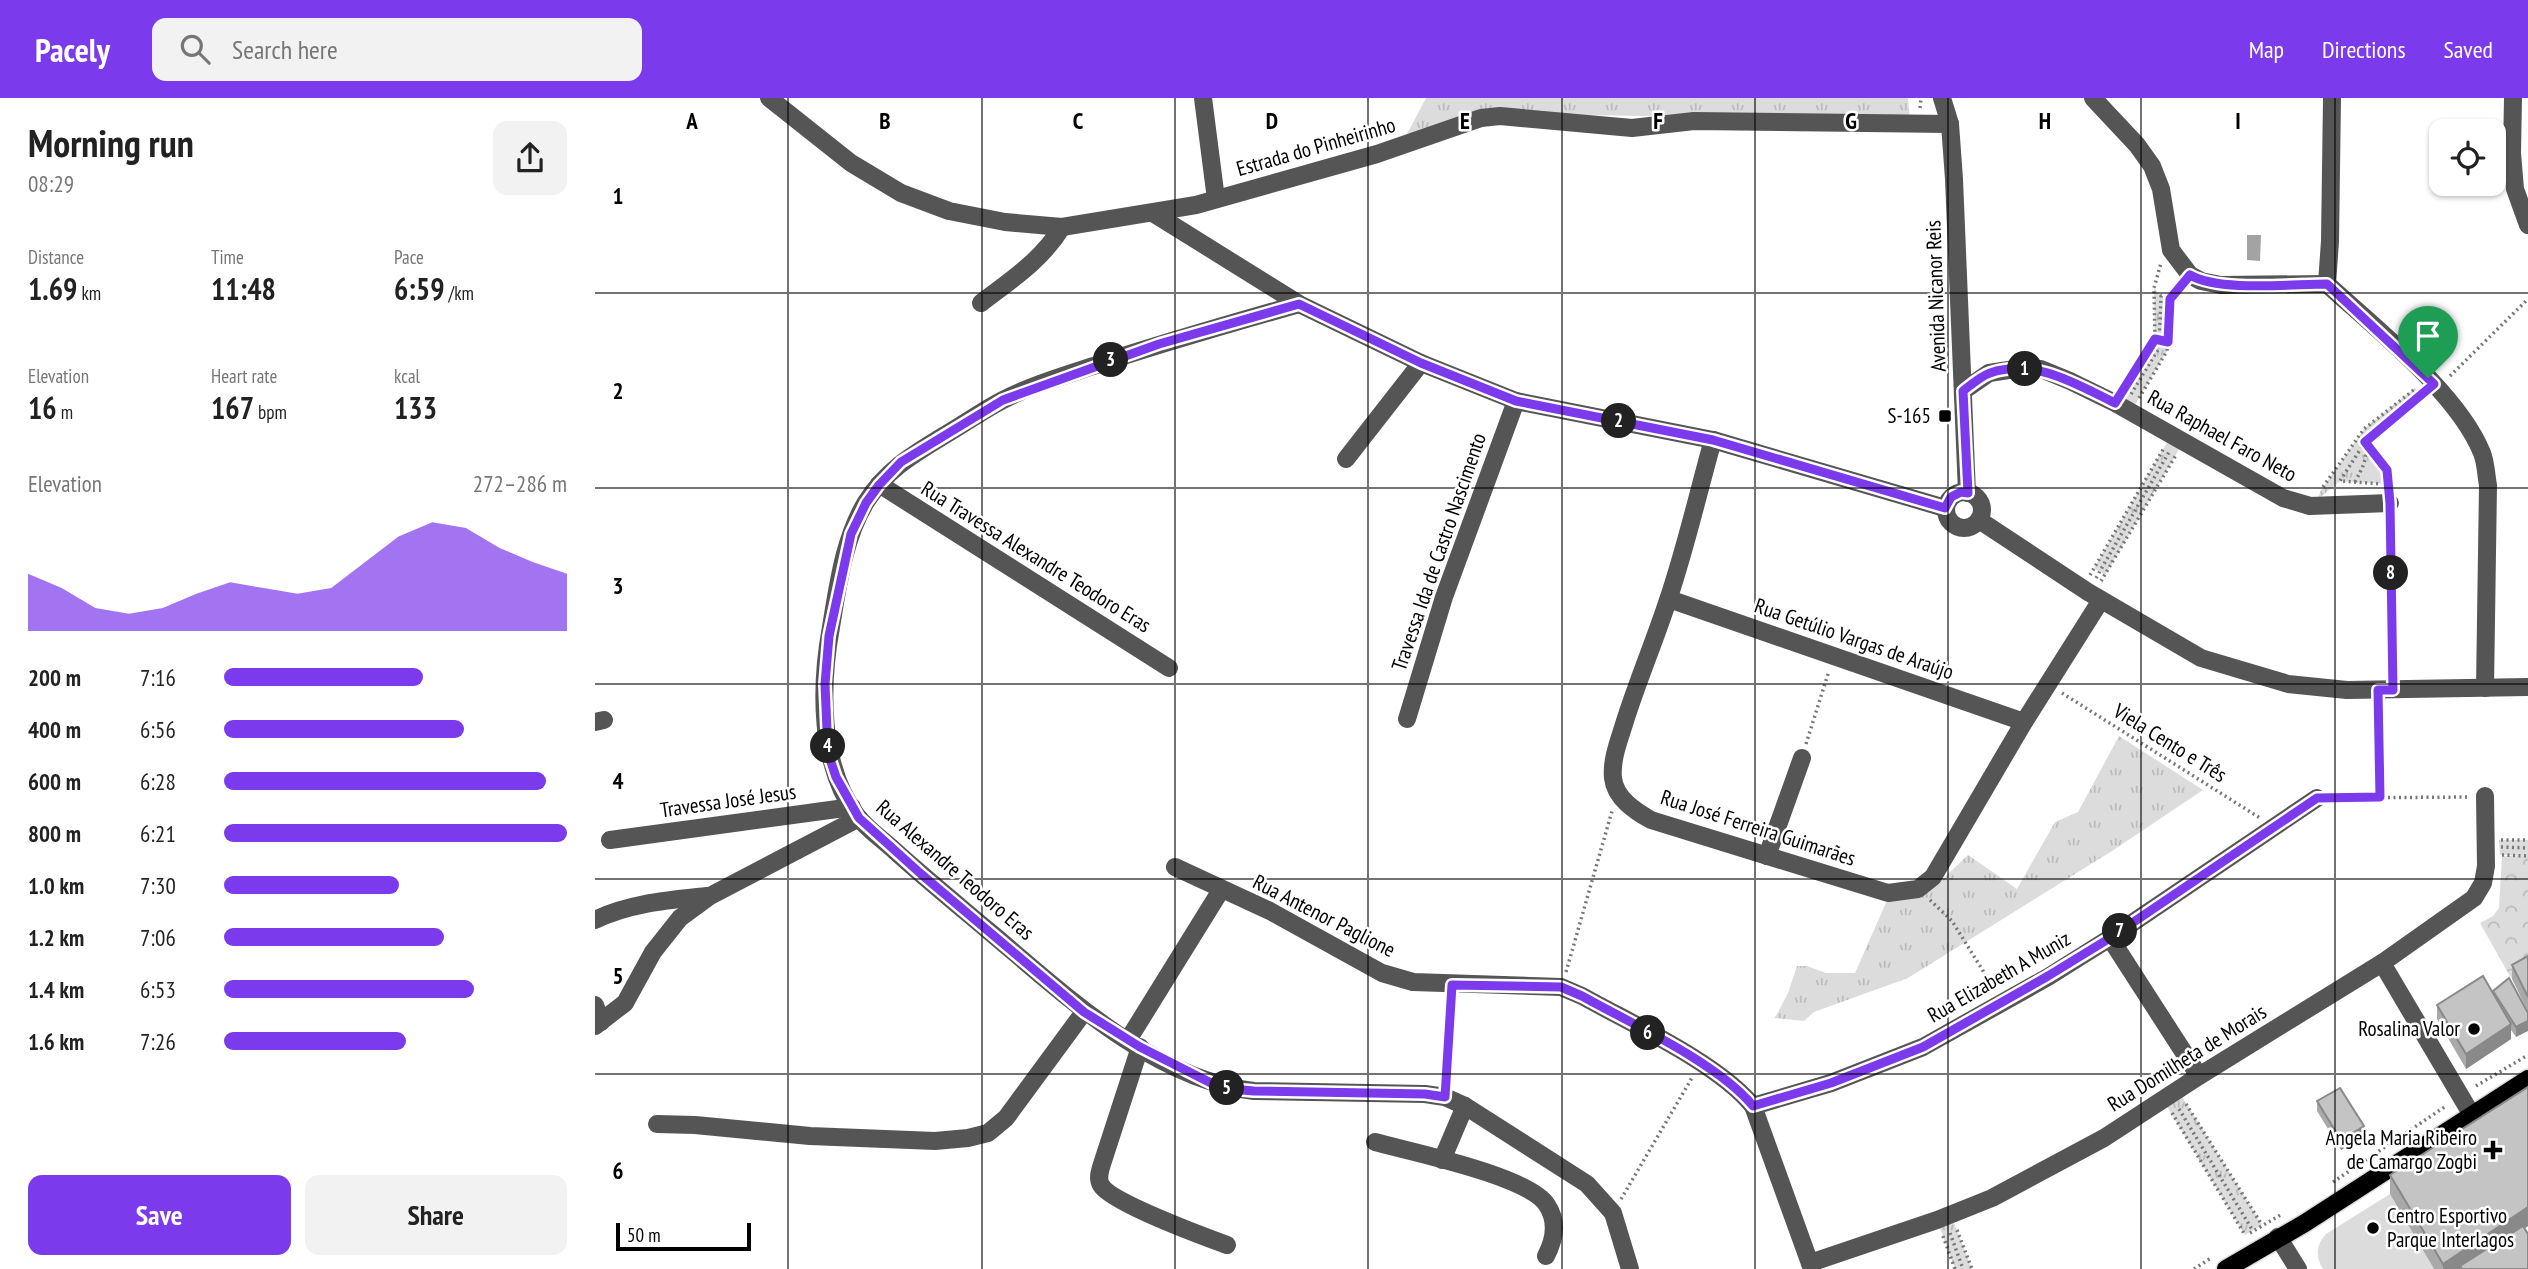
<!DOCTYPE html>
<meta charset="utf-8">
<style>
body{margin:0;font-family:"PT Sans Narrow",sans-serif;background:#f2f2f2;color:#222;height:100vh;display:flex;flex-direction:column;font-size:26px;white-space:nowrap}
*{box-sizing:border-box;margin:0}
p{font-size:23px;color:#767676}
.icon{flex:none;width:38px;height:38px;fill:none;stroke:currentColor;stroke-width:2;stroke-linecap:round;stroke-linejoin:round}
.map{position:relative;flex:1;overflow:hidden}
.panel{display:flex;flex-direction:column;background:#fff;width:595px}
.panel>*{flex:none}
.tools{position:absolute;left:1834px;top:21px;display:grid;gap:14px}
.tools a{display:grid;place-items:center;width:77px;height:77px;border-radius:14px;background:#fff;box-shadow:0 2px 5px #0004;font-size:35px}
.scale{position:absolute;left:21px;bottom:18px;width:135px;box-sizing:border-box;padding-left:7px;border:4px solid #000;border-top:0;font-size:19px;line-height:24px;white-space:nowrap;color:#000;-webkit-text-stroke:5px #fff;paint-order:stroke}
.pin{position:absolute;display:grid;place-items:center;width:60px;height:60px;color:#fff;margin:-72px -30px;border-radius:50% 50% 50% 0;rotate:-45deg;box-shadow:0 0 7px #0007}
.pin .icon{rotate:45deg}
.km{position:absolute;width:35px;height:35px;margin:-18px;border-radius:50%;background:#222;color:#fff;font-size:19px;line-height:35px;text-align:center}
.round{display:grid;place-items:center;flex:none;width:74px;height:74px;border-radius:14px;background:#f2f2f2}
.headline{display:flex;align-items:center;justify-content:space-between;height:119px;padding:0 28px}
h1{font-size:38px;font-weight:700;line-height:52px}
.stats{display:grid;grid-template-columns:repeat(3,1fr);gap:10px;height:119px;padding:7px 28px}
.stats div{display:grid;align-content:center}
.stats b{font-size:30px;font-weight:700}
.stats small{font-size:19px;font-weight:400}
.stats p{font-size:19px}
.chart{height:196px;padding:14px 28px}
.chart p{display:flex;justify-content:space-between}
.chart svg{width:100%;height:126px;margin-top:7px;fill:#7c3aed;opacity:.7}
.action{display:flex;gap:14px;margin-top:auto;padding:14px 28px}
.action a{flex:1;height:80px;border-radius:14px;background:#7c3aed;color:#fff;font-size:28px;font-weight:700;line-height:80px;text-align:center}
.action a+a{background:#f2f2f2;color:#222}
ul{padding:0 28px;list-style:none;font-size:23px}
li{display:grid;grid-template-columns:112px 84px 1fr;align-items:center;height:52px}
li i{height:18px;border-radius:9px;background:#7c3aed}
header{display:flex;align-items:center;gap:42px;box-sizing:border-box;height:98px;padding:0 35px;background:#7c3aed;color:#fff}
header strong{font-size:33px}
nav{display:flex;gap:38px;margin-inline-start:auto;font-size:24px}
.search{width:490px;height:63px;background:#f2f2f2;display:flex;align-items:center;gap:18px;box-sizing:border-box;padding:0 24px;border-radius:14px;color:#767676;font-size:26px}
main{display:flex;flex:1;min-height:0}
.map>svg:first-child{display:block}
</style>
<header>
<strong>Pacely</strong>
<div class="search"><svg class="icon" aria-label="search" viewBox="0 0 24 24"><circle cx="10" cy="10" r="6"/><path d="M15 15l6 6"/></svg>Search here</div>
<nav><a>Map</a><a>Directions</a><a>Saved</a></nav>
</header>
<main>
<section class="panel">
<div class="headline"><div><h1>Morning run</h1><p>08:29</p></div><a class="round"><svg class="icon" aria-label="share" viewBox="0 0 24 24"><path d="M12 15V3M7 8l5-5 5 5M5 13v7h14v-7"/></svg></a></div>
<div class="stats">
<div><p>Distance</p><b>1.69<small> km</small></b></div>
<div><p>Time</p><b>11:48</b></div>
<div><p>Pace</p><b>6:59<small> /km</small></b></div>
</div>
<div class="stats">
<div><p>Elevation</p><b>16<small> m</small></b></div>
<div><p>Heart rate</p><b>167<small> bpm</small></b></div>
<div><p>kcal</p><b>133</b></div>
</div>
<div class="chart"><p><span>Elevation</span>272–286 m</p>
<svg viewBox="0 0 160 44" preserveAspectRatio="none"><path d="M0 44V24L10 29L20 36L30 38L40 36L50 31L60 27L70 29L80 31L90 29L100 20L110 11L120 6L130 8L140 15L150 20L160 24V44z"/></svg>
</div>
<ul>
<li><b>200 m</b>7:16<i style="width:58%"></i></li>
<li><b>400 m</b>6:56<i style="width:70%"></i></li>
<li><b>600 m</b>6:28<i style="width:94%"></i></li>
<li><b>800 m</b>6:21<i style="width:100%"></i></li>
<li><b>1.0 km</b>7:30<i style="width:51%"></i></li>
<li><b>1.2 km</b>7:06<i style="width:64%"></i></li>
<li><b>1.4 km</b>6:53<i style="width:73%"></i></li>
<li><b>1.6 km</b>7:26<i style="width:53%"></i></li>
</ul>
<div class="action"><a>Save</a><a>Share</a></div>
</section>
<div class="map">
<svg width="1933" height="1171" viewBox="0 0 1933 1171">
<defs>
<pattern id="grass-tufts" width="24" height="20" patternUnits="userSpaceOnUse" patternTransform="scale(1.75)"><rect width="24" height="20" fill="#dcdcdc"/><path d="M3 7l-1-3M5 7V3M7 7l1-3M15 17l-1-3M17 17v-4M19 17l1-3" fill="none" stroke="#bbb"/></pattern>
<pattern id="forest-crowns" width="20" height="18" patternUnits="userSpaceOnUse" patternTransform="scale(1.75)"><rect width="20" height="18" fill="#dcdcdc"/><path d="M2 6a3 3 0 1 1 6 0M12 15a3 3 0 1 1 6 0" fill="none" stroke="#bbb"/></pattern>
</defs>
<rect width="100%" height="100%" fill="#fff"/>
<!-- grass -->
<g fill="url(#grass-tufts)">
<polygon points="831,0 1313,0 1315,22 984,17 812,36"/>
<polygon points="1559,190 1566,198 1575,201 1572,253 1536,313 1520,305 1560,241"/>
<polygon points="1820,290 1826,296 1770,344 1792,372 1793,386 1745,383 1723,401 1725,394 1769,331"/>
<polygon points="1577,336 1589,343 1510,477 1499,470"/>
<polygon points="1524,638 1608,692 1517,753 1313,880 1219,914 1209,923 1180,920 1193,895 1202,868 1212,868 1231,875 1260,875 1293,800 1340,788 1373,757 1422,791 1460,724 1483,714"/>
<polygon points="1904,742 1933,742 1933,758 1905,757"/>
<polygon points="1583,992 1667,1127 1650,1137 1568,1002"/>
<polygon points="1356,1117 1377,1171 1360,1171 1342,1122"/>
</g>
<!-- forest -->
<polygon fill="url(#forest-crowns)" points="1907,758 1933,758 1933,872 1916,880 1885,825 1898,818 1904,810"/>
<!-- garden -->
<path fill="#dcdcdc" d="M 1795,1096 L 1839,1171 L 1728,1171 C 1720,1158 1721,1147 1731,1136 Z"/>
<!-- water -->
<polygon fill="#a3a3a3" points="1652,137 1666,137 1665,163 1652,162"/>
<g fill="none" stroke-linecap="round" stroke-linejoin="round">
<defs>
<polyline id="major" points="1631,1171 1710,1125 1933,981"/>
</defs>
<!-- major casing -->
<use href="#major" stroke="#dbdbdb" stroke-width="21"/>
<!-- path -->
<g stroke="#777" stroke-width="3.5" stroke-dasharray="2 3.5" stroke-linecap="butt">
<polyline points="1325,10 1326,0"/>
<polyline points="1855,278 1933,201"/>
<polyline points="1529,291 1560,241 1559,190 1566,165"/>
<polyline points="1536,296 1564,250 1566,198 1574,201"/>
<polyline points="1544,300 1572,253 1575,201 1584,189"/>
<polyline points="1770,344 1745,383 1787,386"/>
<path d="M 1760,384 C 1767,370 1773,362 1770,346"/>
<polyline points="1728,389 1769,331 1820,291"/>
<polyline points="1794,389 1792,372 1770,344 1825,297"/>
<polyline points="1795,421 1798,574"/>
<polyline points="1495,477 1569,350"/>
<polyline points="1501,480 1574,354"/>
<polyline points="1506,483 1581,357"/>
<polyline points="1467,595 1665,720"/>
<polyline points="1783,608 1785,698"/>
<polyline points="1211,646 1234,573"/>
<polyline points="1738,700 1874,699"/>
<polyline points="1906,742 1933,742"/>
<polyline points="1906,749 1933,750"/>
<polyline points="1907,757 1933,758"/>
<polyline points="1335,802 1357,823 1400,892"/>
<polyline points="971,874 1017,713"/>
<polyline points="851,983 856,903"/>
<polyline points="1881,988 1933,957"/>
<polyline points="1591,1006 1667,1127"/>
<polyline points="1584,1011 1658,1133"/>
<polyline points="1577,1015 1650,1137"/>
<polyline points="1738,1084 1851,1008"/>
<polyline points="1026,1101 1098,978"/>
<polyline points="1362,1132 1377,1171"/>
<polyline points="1355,1135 1368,1171"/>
<polyline points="1655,1135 1687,1116"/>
<polyline points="1348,1138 1360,1171"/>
<polyline points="1599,1171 1616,1160"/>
</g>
<!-- minor -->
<g stroke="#555" stroke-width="18">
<polyline points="174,0 256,65 306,95 354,113 410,124 467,129 601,107 782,56 886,20 905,18 1037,30 1099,23 1355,26"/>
<polyline points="608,0 621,101"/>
<polyline points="1347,0 1355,26 1359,81 1372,395"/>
<polyline points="1498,0 1542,47 1557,68 1566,91 1576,152 1595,177 1606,183 1626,187 1732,186"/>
<path d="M 1737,0 L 1735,143 L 1732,186 C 1780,230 1863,295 1887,355 C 1891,365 1891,377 1893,387 L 1890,590"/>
<polyline points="1918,0 1917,55 1920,91 1933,127"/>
<polyline points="558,115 704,206 826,265 921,303 1118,342 1350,410"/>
<path d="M 386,205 C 416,182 447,162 467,129"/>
<path d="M 704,206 C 637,225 570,244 504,266 C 472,277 436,287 406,303 C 387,313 369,326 350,337 C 319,356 292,371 271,404 C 249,440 243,487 236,529 C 225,589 224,667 262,718 C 272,731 288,742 300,753 C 331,781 363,807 395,834 C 469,896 559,982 659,993 L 830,996 L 850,999 L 870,1008 L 992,1086 L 1018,1115 L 1035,1171"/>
<polyline points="1368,293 1394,275 1420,271 1446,271 1475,283 1520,305 1688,400 1715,408 1795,405"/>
<path d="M 1118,342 C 1103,395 1091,449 1073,502 C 1060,542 1043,582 1030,623 C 1025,640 1016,661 1018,680 C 1020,700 1040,713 1056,722 L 1293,795 L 1323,791 L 1338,779 L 1429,624 L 1506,502"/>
<polyline points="751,361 826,265"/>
<polyline points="284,386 574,570"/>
<circle cx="1369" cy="412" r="18"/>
<polyline points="1384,422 1493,494 1606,560 1693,586 1752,592 1933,589"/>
<polyline points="1074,501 1429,624"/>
<polyline points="812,621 849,499 921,303"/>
<polyline points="0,624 9,622"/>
<polyline points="15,742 257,709"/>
<polyline points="1172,758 1207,660"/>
<path d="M 580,769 L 675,813 L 787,875 L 818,884 L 966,889 L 987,898 C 1037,926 1123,965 1158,1008 L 1217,1171"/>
<path d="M 0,822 C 34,805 75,802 112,798"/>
<polyline points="1515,840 1604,978"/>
<polyline points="1787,865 1878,1019"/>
<polyline points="0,907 6,924"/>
<polyline points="0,928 30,905 58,854 85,820 115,798 264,720"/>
<polyline points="533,942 626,792"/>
<path d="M 545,949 L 507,1066 C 505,1073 502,1080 506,1087 C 515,1104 610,1139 632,1147"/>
<polyline points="1158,1008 1236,985 1328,949 1453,879 1515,840 1722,700"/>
<polyline points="62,1026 100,1027 215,1038 340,1043 373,1040 393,1035 411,1020 489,914"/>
<path d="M 780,1044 C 816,1054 934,1078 952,1107 C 963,1124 960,1141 951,1158"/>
<polyline points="847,1062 870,1008"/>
<polyline points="1683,1139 1703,1171"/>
<polyline points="1215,1165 1342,1122 1397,1100 1509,1040 1604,978 1787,865 1879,800 1888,785 1891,768 1890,698"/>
</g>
<!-- major -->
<use href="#major" stroke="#000" stroke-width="18"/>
</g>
<!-- wall -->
<g fill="#a9a9a9">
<polygon points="1933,858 1933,914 1917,881 1917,867"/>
<polygon points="1898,895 1933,915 1921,939 1916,932 1916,941 1871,971 1842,921 1842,907"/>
<polygon points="1933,989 1933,1128 1930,1130 1933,1171 1839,1171 1795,1096 1795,1077"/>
<polygon points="1722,1003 1769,1038 1746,1052 1722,1013"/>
</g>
<!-- shaded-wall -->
<g fill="#898989">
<polygon points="1933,923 1933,933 1921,939 1921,929"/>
<polygon points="1916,926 1916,941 1871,971 1871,956"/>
<polygon points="1769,1028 1769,1038 1746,1052 1746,1042"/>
<polygon points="1933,1109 1933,1128 1869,1171 1865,1168 1865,1171 1848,1171 1848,1166"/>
</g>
<!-- building -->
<g fill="#c4c4c4" stroke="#898989" stroke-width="2">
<polygon points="1933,858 1933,899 1917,867"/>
<polygon points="1888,878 1916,926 1871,956 1842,907"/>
<polygon points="1914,880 1933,915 1933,923 1921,929 1898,893"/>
<polygon points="1933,989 1933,1109 1848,1166 1795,1077"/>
<polygon points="1745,990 1769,1028 1746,1042 1722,1003"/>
<polygon points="1928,1128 1933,1136 1933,1171 1867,1171 1865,1168"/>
</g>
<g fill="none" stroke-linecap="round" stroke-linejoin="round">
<defs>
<path id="route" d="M 1595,177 C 1625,194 1696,186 1732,186 L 1839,286 L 1770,344 L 1792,372 L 1795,405 L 1798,592 L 1783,592 L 1785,699 L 1722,700 L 1515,840 L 1453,878 L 1328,949 L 1236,985 L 1158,1008 C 1123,965 1037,926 987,898 L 966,889 L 857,887 L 850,999 L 830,996 L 659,993 L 636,991 L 616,985 L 545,949 L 489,914 L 326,776 L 264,720 L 241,679 L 233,655 L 230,586 L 234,538 L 256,436 L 271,405 L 284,387 L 306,364 L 408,302 L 564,246 L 704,206 L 826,265 L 921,303 L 1118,342 L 1350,410 L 1356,399 L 1366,394 L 1373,395 L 1368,293 C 1376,287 1386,278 1395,275 C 1440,260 1481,286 1520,305 L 1560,241 L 1573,244 L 1575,201 Z"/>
</defs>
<!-- route casing -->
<use href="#route" stroke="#fff" stroke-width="14"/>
<!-- route -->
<use href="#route" stroke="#7c3aed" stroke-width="9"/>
</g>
<!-- grid -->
<path fill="none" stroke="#000" stroke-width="2" stroke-opacity="0.55" d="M 193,0 L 193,1171M 387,0 L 387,1171M 580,0 L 580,1171M 773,0 L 773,1171M 967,0 L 967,1171M 1160,0 L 1160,1171M 1353,0 L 1353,1171M 1546,0 L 1546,1171M 1740,0 L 1740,1171M 0,195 L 1933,195M 0,390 L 1933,390M 0,586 L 1933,586M 0,781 L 1933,781M 0,976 L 1933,976"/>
<!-- markers -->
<g fill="#000" stroke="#fff" stroke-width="2.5">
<rect x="1343" y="311" width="14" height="14" rx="3.5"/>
<circle cx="1879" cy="931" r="7"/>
<path d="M1894.5 1041.5h7v7h7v7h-7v7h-7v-7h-7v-7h7z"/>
<circle cx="1778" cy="1130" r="7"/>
</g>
<g text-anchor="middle" stroke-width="5" stroke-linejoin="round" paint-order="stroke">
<!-- street labels -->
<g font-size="21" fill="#000" stroke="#fff">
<text transform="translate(721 49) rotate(-16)" y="7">Estrada do Pinheirinho</text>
<text transform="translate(1341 198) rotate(-92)" y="7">Avenida Nicanor Reis</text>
<text transform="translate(1627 338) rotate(29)" y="7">Rua Raphael Faro Neto</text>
<text transform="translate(844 454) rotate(-71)" y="7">Travessa Ida de Castro Nascimento</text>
<text transform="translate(441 459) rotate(32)" y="7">Rua Travessa Alexandre Teodoro Eras</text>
<text transform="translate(1259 541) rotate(19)" y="7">Rua Getúlio Vargas de Araújo</text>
<text transform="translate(1575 645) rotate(32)" y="7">Viela Cento e Três</text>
<text transform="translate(133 703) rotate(-8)" y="7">Travessa José Jesus</text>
<text transform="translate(1163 730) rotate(18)" y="7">Rua José Ferreira Guimarães</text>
<text transform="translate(360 772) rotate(41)" y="7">Rua Alexandre Teodoro Eras</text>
<text transform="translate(729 818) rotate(27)" y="7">Rua Antenor Paglione</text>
<text transform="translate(1404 879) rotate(-30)" y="7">Rua Elizabeth A Muniz</text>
<text transform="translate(1592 960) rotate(-32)" y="7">Rua Domilheta de Morais</text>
</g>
<!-- poi labels -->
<g font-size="21" fill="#000" stroke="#fff" text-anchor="end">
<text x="1336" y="325">S-165</text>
<text x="1865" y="938">Rosalina Valor</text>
<text x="1882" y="1047">Angela Maria Ribeiro<tspan x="1882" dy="24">de Camargo Zogbi</tspan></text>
<text x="1792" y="1125" text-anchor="start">Centro Esportivo<tspan x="1792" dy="24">Parque Interlagos</tspan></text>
</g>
</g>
<g font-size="23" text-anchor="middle" font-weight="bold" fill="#000" stroke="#fff" stroke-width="5" stroke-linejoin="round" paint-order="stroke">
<text x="97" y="31">A</text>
<text x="290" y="31">B</text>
<text x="483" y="31">C</text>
<text x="677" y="31">D</text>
<text x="870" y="31">E</text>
<text x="1063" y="31">F</text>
<text x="1256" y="31">G</text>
<text x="1450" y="31">H</text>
<text x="1643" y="31">I</text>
<text x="23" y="106">1</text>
<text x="23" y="301">2</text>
<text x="23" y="496">3</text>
<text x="23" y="691">4</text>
<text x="23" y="886">5</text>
<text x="23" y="1081">6</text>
</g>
</svg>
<div class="tools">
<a><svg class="icon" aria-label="locate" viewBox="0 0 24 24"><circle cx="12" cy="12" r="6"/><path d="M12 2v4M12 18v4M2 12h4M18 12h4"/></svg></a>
</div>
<div class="scale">50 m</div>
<div class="pin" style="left:1833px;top:280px;background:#1e9e55"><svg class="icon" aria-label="arrive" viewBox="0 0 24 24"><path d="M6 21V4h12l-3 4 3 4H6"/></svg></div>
<b class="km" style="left:1430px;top:271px">1</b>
<b class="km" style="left:1024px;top:323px">2</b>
<b class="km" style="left:516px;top:262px">3</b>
<b class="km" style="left:233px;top:648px">4</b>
<b class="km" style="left:632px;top:990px">5</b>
<b class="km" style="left:1053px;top:935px">6</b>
<b class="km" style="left:1525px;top:833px">7</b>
<b class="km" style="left:1796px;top:475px">8</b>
</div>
</main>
